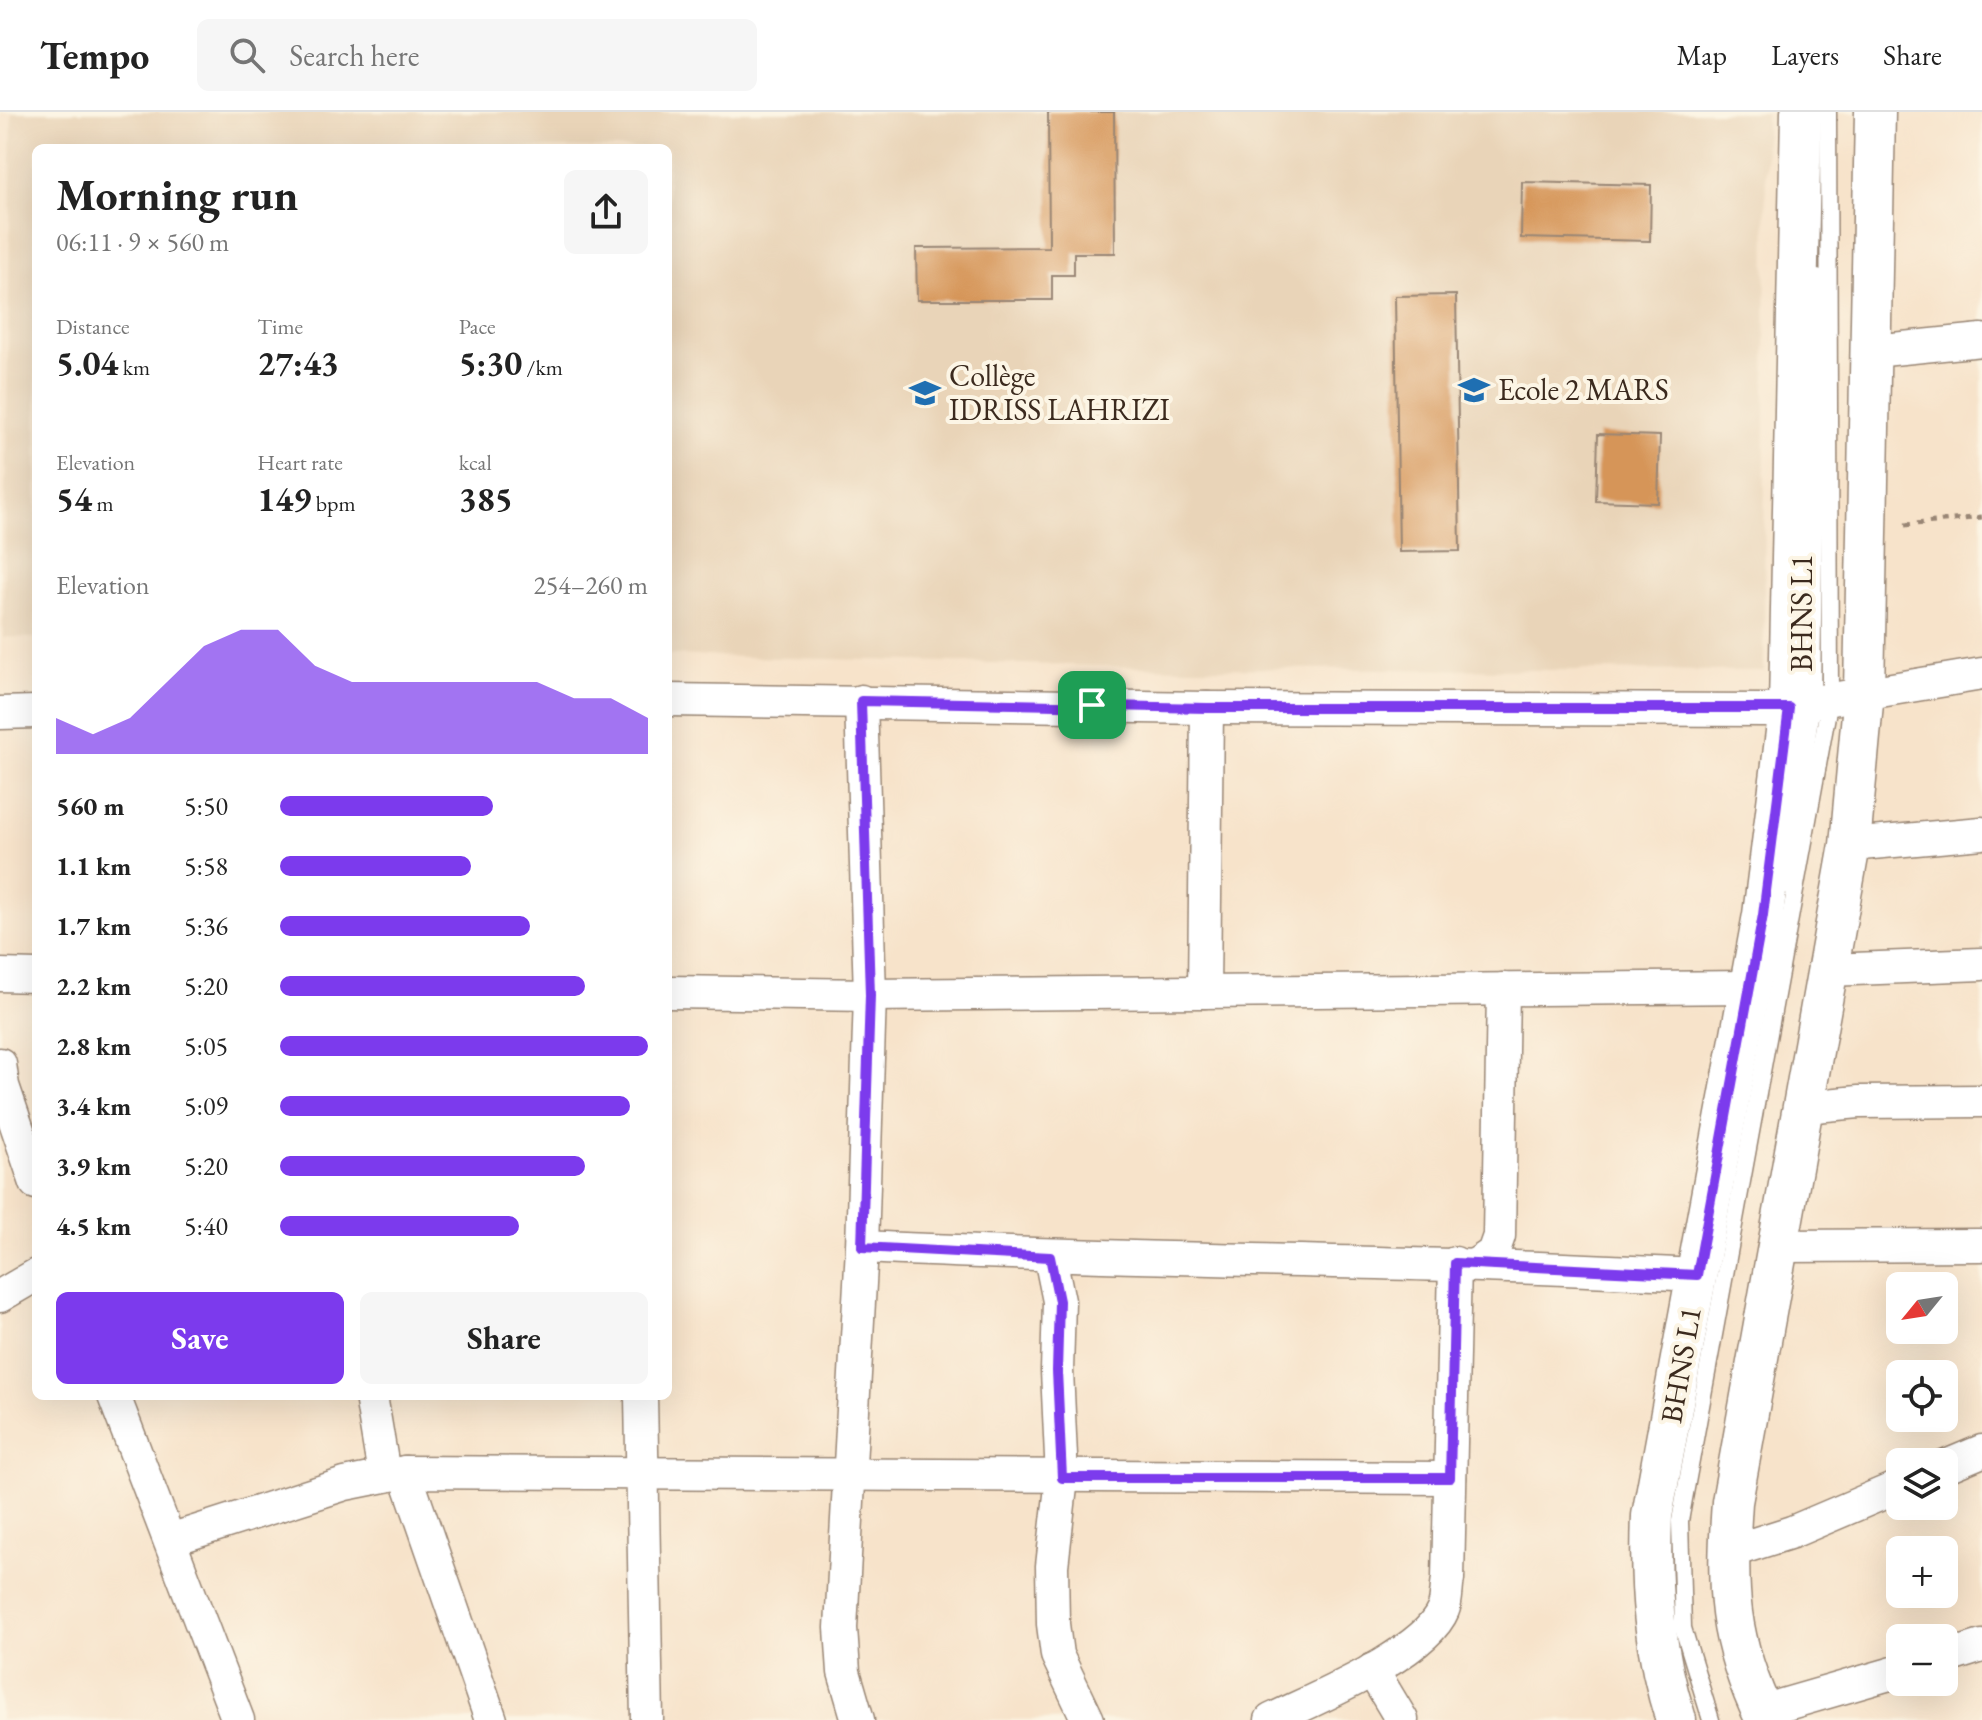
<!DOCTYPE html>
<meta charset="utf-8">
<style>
body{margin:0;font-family:"EB Garamond",serif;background:#f6f6f6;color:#222;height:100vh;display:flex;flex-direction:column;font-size:30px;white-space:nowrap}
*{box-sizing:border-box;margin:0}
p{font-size:26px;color:#767676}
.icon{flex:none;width:44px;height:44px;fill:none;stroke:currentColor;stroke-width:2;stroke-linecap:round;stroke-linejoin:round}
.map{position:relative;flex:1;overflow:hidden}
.sheet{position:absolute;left:32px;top:32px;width:640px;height:1256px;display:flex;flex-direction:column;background:#fff;border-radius:12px;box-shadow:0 8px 32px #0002}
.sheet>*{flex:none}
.needle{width:52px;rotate:240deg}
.buttons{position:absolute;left:1886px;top:1160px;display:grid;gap:16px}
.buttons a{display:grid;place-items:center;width:72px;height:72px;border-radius:12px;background:#fff;box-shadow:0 8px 32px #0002;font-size:40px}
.pin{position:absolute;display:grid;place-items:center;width:68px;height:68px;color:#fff;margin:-34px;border-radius:16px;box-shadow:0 4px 12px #0006}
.round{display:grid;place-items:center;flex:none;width:84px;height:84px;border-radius:12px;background:#f6f6f6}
.overview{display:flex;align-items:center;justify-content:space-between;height:136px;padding:0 24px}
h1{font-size:44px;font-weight:700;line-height:60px}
.stats{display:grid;grid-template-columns:repeat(3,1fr);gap:12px;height:136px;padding:8px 24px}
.stats div{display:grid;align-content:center}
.stats b{font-size:34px;font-weight:700}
.stats small{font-size:22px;font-weight:400}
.stats p{font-size:22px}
.chart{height:224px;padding:16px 24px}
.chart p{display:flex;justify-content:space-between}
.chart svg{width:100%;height:144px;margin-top:8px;fill:#7c3aed;opacity:.7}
.button{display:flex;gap:16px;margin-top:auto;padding:16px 24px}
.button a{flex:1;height:92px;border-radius:12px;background:#7c3aed;color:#fff;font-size:32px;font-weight:700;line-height:92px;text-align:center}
.button a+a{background:#f6f6f6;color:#222}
ul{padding:0 24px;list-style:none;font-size:26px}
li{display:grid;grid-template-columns:128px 96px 1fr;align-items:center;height:60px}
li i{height:20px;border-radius:10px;background:#7c3aed}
header{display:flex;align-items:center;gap:48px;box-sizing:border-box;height:112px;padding:0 40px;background:#fff;border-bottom:2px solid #e0e0e0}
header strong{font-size:38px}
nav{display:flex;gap:44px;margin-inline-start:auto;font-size:28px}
.search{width:560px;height:72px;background:#f6f6f6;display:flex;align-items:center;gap:20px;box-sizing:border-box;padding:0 28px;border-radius:12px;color:#767676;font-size:30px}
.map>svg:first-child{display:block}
</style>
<header>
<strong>Tempo</strong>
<div class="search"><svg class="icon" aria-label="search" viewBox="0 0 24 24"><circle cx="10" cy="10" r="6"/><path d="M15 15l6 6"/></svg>Search here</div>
<nav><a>Map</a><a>Layers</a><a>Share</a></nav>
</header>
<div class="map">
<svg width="1982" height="1608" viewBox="0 0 1982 1608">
<rect width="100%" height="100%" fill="#fcf5e5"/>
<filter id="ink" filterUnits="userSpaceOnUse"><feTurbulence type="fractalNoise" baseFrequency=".0125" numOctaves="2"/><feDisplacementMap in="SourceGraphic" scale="16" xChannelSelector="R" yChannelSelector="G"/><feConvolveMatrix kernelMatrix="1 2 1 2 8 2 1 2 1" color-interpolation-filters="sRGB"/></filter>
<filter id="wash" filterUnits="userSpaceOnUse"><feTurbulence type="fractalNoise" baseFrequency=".006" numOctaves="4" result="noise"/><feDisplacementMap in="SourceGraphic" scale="32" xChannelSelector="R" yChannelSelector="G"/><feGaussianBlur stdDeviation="1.8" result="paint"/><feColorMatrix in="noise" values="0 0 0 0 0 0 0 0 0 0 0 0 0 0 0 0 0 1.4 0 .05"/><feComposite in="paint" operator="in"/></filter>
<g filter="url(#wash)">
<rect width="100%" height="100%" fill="#f7e3ca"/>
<!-- built -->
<polygon fill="#e9d4b8" points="12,0 1766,0 1764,559 1185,556 668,543 668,36 36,36 36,526 3,525"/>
<g id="blocks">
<!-- building -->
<g fill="#d69559">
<polygon points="1048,0 1114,0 1115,141 1074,141 1074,163 1052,163 1052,188 917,188 916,136 1049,135"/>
<polygon points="1522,70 1651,73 1650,129 1521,126"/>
<polygon points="1456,183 1460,439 1399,440 1395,184"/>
<polygon points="1598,322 1660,324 1658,391 1596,389"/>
</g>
</g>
</g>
<g filter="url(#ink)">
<use href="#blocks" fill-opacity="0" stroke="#998674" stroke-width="2"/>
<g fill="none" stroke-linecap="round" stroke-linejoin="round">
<defs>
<g id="service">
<polyline points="1786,773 1812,591 1817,166"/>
<polyline points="1711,1608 1683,1516 1680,1409 1830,587 1828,0"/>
</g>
<g id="minor">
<polyline points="1873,239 1982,228"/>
<polyline points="668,588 1207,596 1766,598 1982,562"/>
<polyline points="0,601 36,600"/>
<polyline points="1850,733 1982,721"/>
<polyline points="1828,858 1982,852"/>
<polyline points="0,863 36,864"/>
<polyline points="668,880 870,883 1750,875"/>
<polyline points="1204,880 1207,596"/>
<polyline points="0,952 3,974 36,1071"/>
<polyline points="1804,995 1859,990 1982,989"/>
<polyline points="1779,1134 1982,1133"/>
<path d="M 862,1135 C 1140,1149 1419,1148 1697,1163"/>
<polyline points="1050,1145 1059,1189 1057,1259 1062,1366 1052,1454 1053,1512 1057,1543 1088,1608"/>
<polyline points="1478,1151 1493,1141 1499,1124 1503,877"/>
<polyline points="0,1184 36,1163"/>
<polyline points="114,1284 238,1608"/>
<polyline points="371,1284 384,1362"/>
<polyline points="641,1284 647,1608"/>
<polyline points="1944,1355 1982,1339"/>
<polyline points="405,1360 491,1608"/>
<polyline points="170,1428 345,1372 405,1360 1450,1366"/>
<polyline points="1729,1440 1792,1420 1900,1374"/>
<polyline points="1944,1546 1982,1534"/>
<polyline points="1372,1558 1402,1608"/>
<polyline points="1762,1599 1900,1559"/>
<polyline points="858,1608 844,1560 841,1516 862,1135 870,883 861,589"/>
<path d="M 1271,1608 C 1314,1587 1425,1542 1443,1498 C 1447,1489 1446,1476 1448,1467 L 1455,1151"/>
</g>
<g id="tertiary">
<path d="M 1676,1608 C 1654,1540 1649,1475 1652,1404 L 1763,803 L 1789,596 L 1801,0"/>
<path d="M 1766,1608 C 1727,1527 1726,1478 1732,1390 L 1850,733 L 1864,580 L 1875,0"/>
</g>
</defs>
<!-- service casing -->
<use href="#service" stroke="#998674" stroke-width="19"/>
<!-- minor casing -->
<use href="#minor" stroke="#998674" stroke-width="35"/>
<!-- tertiary casing -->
<use href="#tertiary" stroke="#998674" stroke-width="43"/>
<!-- path -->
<polyline stroke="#998674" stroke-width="5" stroke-dasharray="6 6" stroke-linecap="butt" points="1905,413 1982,405"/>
<!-- service -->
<use href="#service" stroke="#fff" stroke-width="16"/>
<!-- minor -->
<use href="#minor" stroke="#fff" stroke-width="32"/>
<!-- tertiary -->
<use href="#tertiary" stroke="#fff" stroke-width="40"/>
</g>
</g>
<g fill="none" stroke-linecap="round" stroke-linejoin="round" filter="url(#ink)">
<defs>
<polygon id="route" points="861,589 1207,596 1789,596 1763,803 1697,1163 1455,1151 1450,1366 1062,1366 1057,1259 1059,1189 1050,1145 862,1135 870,883"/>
</defs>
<!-- route casing -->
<use href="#route" stroke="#fff" stroke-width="16"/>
<!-- route -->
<use href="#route" stroke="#7c3aed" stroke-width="10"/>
</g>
<!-- icons -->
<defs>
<symbol id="school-bare" viewBox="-9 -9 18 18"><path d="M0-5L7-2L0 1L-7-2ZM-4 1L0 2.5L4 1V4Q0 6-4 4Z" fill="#1f6fb2" stroke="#fcf5e5" stroke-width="2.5" paint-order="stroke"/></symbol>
</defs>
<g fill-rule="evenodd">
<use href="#school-bare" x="1452" y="256" width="44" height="44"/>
<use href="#school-bare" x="903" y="259" width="44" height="44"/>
</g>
<g text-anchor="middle" stroke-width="8" stroke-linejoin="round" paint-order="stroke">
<!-- poi labels -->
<g font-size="30" fill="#3b2a1e" stroke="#fcf5e5" text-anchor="start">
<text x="949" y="274">Collège<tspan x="949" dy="34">IDRISS LAHRIZI</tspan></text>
<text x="1498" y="288">Ecole 2 MARS</text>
</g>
<!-- street labels -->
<g font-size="30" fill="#3b2a1e" stroke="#fcf5e5">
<text transform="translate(1802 501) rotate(-90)" y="10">BHNS L1</text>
<text transform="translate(1681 1253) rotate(-80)" y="10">BHNS L1</text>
</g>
</g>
</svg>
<div class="buttons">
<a><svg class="needle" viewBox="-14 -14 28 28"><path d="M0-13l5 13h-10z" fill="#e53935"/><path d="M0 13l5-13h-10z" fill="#767676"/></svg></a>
<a><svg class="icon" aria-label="locate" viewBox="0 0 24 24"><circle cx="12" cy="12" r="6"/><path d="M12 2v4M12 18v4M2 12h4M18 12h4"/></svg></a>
<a><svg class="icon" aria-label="layers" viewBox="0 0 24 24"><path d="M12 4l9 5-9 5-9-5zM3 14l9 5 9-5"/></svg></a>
<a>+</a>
<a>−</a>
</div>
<div class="pin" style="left:1092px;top:593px;background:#1e9e55"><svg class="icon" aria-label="arrive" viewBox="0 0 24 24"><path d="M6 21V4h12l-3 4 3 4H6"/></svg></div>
<section class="sheet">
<div class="overview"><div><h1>Morning run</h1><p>06:11 · 9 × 560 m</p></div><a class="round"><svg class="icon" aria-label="share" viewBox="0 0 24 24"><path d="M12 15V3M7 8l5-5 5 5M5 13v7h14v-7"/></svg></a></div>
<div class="stats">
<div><p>Distance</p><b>5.04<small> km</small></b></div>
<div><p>Time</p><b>27:43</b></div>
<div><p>Pace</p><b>5:30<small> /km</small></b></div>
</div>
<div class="stats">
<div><p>Elevation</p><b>54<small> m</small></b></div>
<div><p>Heart rate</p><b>149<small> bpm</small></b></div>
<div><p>kcal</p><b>385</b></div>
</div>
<div class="chart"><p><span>Elevation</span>254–260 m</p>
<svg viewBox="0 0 160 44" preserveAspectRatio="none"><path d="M0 44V33L10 38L20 33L30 22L40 11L50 6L60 6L70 17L80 22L90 22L100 22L110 22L120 22L130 22L140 27L150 27L160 33V44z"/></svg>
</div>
<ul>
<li><b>560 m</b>5:50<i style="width:58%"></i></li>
<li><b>1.1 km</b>5:58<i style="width:52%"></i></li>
<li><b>1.7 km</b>5:36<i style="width:68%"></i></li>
<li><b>2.2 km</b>5:20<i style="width:83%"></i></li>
<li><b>2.8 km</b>5:05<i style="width:100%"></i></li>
<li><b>3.4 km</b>5:09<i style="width:95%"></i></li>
<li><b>3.9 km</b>5:20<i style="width:83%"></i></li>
<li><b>4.5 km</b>5:40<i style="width:65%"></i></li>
</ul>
<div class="button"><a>Save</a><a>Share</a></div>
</section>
</div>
